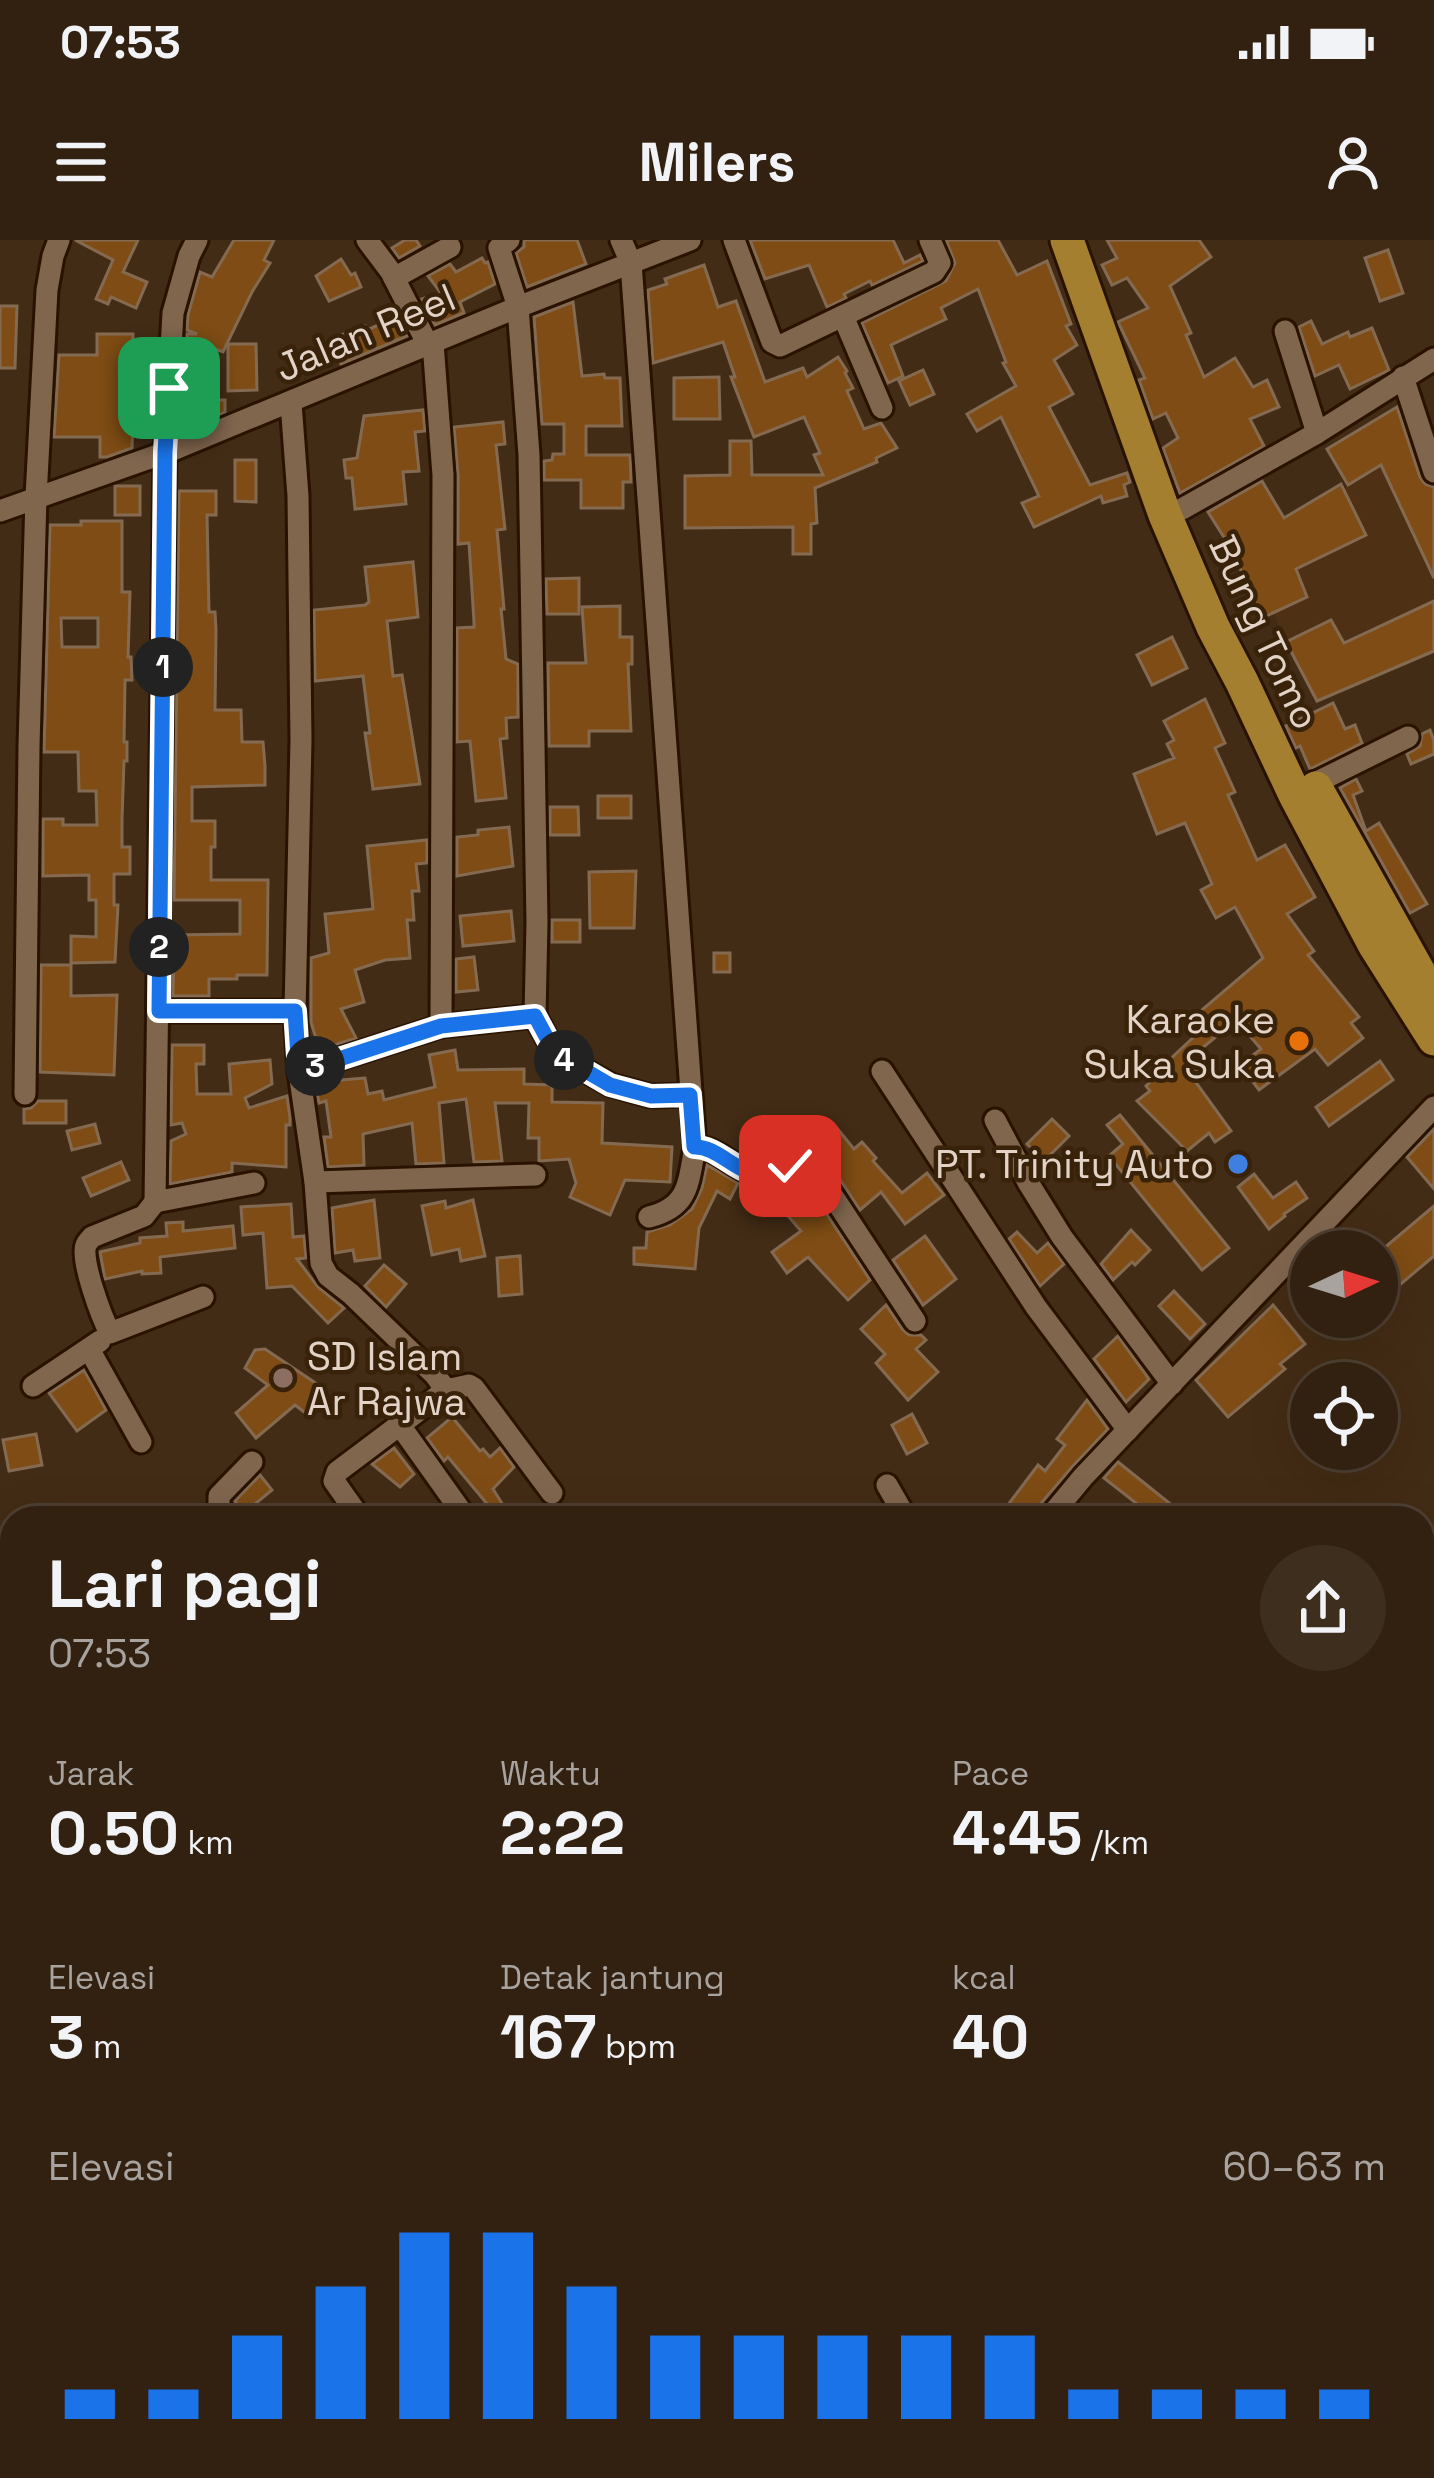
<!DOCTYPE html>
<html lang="id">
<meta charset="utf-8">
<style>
body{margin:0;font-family:"Space Grotesk",sans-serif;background:#3d2e1e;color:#f1f3f6;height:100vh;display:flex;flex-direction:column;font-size:45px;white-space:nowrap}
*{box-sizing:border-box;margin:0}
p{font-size:39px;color:#a8a39f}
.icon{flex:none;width:66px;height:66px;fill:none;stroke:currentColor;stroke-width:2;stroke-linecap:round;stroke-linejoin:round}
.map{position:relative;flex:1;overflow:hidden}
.sheet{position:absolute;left:0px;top:1266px;width:1434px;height:972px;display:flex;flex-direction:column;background:#322110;border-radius:36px 36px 0 0;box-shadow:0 12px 48px #0002,0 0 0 3px #4d3e30}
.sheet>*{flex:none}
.needle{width:78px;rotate:86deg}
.tools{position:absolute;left:1290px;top:990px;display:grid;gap:24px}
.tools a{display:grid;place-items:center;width:108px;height:108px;border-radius:50%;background:#322110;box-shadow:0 12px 48px #0002,0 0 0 3px #4d3e30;font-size:60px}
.pin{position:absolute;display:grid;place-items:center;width:102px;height:102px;color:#fff;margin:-51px;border-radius:24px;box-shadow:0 6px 18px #0006}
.km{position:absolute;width:60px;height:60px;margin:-30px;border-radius:50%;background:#222;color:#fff;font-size:33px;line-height:60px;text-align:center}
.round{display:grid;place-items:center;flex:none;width:126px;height:126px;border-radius:63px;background:#3d2e1e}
.summary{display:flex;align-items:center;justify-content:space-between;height:204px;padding:0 48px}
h1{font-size:66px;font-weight:800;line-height:90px}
.figures{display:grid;grid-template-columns:repeat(3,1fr);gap:18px;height:204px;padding:12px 48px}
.figures div{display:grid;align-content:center}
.figures b{font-size:60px;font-weight:800}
.figures small{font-size:33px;font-weight:400}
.figures p{font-size:33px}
.chart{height:336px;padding:24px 48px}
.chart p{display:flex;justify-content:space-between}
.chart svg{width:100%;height:216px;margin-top:12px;stroke:#1a73e8;stroke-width:6}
.status{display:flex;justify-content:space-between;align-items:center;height:84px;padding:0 60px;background:#322110;direction:ltr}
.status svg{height:33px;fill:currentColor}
header{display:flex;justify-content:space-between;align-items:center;height:156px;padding:0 48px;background:#322110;font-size:54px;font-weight:800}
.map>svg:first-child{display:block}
</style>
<div class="status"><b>07:53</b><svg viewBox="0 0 49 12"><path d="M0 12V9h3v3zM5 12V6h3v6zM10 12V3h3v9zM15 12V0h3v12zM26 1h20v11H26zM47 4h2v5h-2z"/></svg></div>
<header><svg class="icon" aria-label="menu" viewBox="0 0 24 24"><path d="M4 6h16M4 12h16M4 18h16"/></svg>Milers<svg class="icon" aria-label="person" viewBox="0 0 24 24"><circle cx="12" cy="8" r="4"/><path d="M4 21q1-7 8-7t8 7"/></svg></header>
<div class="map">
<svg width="1434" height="2238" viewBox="0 0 1434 2238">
<rect width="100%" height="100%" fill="#432c15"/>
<!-- built -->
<polygon fill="#4e3114" points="1422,203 1434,253 1434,407 1316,464 1243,308"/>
<!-- building -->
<g fill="#7e4c14" stroke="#856a52" stroke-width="3" fill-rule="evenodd">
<polygon points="75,0 138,0 123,32 147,42 136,68 111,57 108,64 96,59 113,20"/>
<polygon points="234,0 274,0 264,20 270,23 252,52 223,112 187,99 187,94 197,94 187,90 188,75 200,32 212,37"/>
<polygon points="405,0 416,0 420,6 399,18 392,8"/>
<polygon points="524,0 577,0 586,24 527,47 516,13 524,7"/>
<polygon points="750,0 893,0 904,23 920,15 923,21 872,45 870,41 844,54 846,58 827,67 809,25 765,39"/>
<polygon points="946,0 998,0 1017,35 1047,21 1071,84 1066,86 1077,105 1054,120 1073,154 1049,167 1090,245 1127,233 1130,242 1124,245 1127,256 1103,263 1101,256 1034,287 1022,263 1039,256 1001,177 977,191 967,174 1016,146 1003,123 1006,122 978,49 941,68 946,79 891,105 903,136 888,143 862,83 946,41 955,23"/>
<polygon points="1107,0 1199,0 1211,17 1170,46 1191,93 1186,95 1204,137 1235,118 1253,147 1267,140 1279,167 1250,179 1264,206 1180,253 1163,208 1178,198 1166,173 1153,179 1139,140 1145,138 1118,82 1148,68 1127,38 1112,45 1102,25 1117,18"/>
<polygon points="1388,10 1403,53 1380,61 1365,18"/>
<polygon points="482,18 485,23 488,22 495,44 460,62 464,73 435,85 422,59 441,53 428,36 450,24 456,32"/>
<polygon points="341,19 351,35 355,33 361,47 329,61 316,36"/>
<polygon points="704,25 718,67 736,61 765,142 803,128 807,137 838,117 847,131 845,133 853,148 847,151 864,189 881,183 897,208 876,218 877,222 815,248 817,283 811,284 811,314 793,314 793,287 685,288 685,236 730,235 730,201 751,201 752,235 823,235 814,215 820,213 804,177 754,197 731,137 735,137 723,102 653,123 648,50 667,44 665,39"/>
<polygon points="573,62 582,136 604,134 605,138 620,138 622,186 586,186 586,215 630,215 631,242 623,242 623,268 581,268 581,240 544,240 544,221 552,220 553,214 564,214 564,184 542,184 534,77"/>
<polygon points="0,66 17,66 15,128 0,128"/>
<polygon points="397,77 407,96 341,124 331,99 365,86 367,90"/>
<polygon points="1311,81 1322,104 1348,92 1350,97 1372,88 1389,130 1350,149 1339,125 1315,136 1299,87"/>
<polygon points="97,94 133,94 133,119 135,119 136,184 133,184 132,208 107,217 100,217 100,197 54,197 59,115 97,115"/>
<polygon points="228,104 256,104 257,150 228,151"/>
<polygon points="923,130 934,154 910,165 899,141"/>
<polygon points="719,137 720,179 674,179 674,138"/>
<polygon points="183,160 225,160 225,172 209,179 182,179"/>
<polygon points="1397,167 1420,237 1425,244 1434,247 1434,338 1381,225 1348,245 1327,209"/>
<polygon points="423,170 425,191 415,192 419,231 403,232 406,264 355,269 352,238 346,238 344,220 357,218 364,176"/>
<polygon points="503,182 505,204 496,205 505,289 497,290 504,369 501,369 506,419 518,424 518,477 506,478 507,498 500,499 506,558 476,561 470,501 457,502 457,388 474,387 474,382 469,303 458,304 458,235 454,187"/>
<polygon points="235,220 256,220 256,262 235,261"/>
<polygon points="1262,241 1284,278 1341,244 1366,295 1296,329 1307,357 1262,378 1232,310 1208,272"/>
<rect x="115" y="246" width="25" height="29"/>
<polygon points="179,251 216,251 216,275 207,275 209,372 215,372 216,390 215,470 241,470 242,502 263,502 265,526 265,545 192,547 192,581 215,581 215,607 211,607 211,640 268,640 267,735 237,735 237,739 209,739 209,756 173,756 174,695 240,694 240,660 174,660"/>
<path d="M 81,281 L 122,281 L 122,352 L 130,352 L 128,417 L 131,417 L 132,440 L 125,440 L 124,502 L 127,502 L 127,521 L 124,521 L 122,579 L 122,607 L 130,607 L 130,634 L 114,634 L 114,665 L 118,665 L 115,722 L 71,723 L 71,696 L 96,697 L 96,660 L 89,660 L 89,635 L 43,636 L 43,579 L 63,579 L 63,585 L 97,585 L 96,551 L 79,551 L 78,512 L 44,512 L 50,285 L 81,285 ZM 61,378 L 98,378 L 98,407 L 62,407 Z"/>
<polygon points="413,322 418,377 387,381 393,436 402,435 420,544 373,549 365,493 370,493 363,436 315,441 314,370 365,365 369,362 365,327"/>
<polygon points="579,338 579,374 547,374 546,339"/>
<polygon points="1434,361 1434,411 1317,461 1286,402 1331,380 1344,403"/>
<polygon points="620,366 620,397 632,397 632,424 628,424 631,491 589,491 589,506 549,506 548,423 586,423 582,367"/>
<polygon points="1172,397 1187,428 1152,445 1137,415"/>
<polygon points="1205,459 1225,503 1215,508 1235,552 1228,555 1257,620 1285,605 1315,657 1287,674 1314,711 1308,715 1359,777 1351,783 1363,798 1328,825 1315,809 1259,850 1240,825 1261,809 1236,780 1189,819 1199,830 1192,837 1231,891 1215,902 1209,893 1187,911 1137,861 1150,851 1146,846 1167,826 1165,824 1199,792 1189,781 1263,718 1235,667 1216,678 1201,650 1212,644 1185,583 1157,594 1134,534 1174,518 1167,504 1174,500 1164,481"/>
<polygon points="1333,463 1345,489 1355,485 1362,503 1310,529 1300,506 1296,508 1286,486"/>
<polygon points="1430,490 1434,501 1434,514 1411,524 1407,514 1420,506 1422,494"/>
<polygon points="1356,539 1362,551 1353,555 1366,591 1379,583 1427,664 1410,673 1340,548"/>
<rect x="598" y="556" width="33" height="22"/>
<polygon points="550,567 578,567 579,595 550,595"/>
<polygon points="509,587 513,626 457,636 457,597 478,595 478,590"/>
<polygon points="427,600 427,623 416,624 419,651 412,651 414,680 407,680 410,718 385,720 355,730 364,762 341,769 356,798 313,812 312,805 317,802 311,782 311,718 329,713 325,674 373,669 367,606"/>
<polygon points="636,631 634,688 590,688 589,632"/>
<polygon points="511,671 514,701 463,706 460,676"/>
<rect x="552" y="680" width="28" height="22"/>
<rect x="714" y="713" width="16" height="19"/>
<polygon points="474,717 478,750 456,752 456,719"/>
<polygon points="41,725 71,725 71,756 117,755 114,835 40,832"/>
<polygon points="172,805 204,805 204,824 196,824 197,854 231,854 229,824 270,820 272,844 245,858 249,868 287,856 290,878 290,885 286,885 286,927 232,923 232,932 170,944 171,901 186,894 182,883 171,885"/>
<polygon points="455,810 458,830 524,829 524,844 552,845 552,862 603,863 602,903 672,907 670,942 625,940 610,975 570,957 576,943 569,919 539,921 539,898 528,898 529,863 495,863 502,921 474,922 466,859 439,863 444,923 416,924 412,883 363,894 364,925 328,927 324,897 331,897 326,861 319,863 316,847 341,840 365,838 368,854 382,851 384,860 435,847 429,815"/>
<polygon points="1380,821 1393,840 1329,886 1316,867"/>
<polygon points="38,861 66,861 66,883 24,883 24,869 31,868"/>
<polygon points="1120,875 1229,1008 1202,1030 1109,916 1123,904 1107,885"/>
<polygon points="1052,879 1069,896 1044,921 1027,904"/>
<polygon points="95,884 100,903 72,910 67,891"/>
<polygon points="836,887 854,909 862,902 876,918 873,921 902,953 927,933 944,955 905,984 881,952 860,970 828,921 810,909"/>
<polygon points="1434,889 1434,949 1407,917"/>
<polygon points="121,922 129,940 91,956 83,938"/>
<polygon points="707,925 738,943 730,959 717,951 699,988 695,1029 634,1024 634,1008 646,1008 647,992 670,985 692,969 702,948"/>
<polygon points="1254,934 1273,958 1296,942 1307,958 1284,974 1285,976 1269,989 1238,947"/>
<polygon points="797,939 805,941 870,1040 848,1060 808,1017 787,1033 772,1012 801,991 788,976 800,966 784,946"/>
<polygon points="374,960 380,1018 355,1021 353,1010 335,1013 332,968"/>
<polygon points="473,960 485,1016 461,1021 459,1009 432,1015 422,966 445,961 446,968"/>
<polygon points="291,964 293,997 304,996 306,1018 297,1019 318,1047 344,1068 328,1083 292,1046 267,1048 263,993 243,995 241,967"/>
<polygon points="1434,966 1434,1016 1377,1064 1377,1014"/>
<polygon points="183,982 183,991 233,986 235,1008 160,1017 161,1033 142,1034 142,1031 105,1039 100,1012 140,1003 140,998 167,996 166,983"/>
<polygon points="1131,990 1150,1010 1135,1025 1132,1022 1113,1040 1101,1024"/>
<polygon points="1017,992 1037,1013 1048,1003 1064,1024 1040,1046 1009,999"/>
<polygon points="925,996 956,1039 923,1065 893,1020"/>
<polygon points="520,1016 522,1054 499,1056 497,1018"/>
<polygon points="384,1025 406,1044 386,1067 365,1046"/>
<polygon points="1174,1051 1205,1084 1190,1099 1159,1066"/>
<polygon points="886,1065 903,1090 909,1095 921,1095 926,1100 916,1109 938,1132 908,1160 876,1123 885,1114 861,1089"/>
<polygon points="1273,1065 1305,1104 1280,1124 1285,1129 1228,1177 1196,1140"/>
<polygon points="1118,1096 1149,1139 1126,1162 1094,1119"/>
<polygon points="265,1109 323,1148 308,1175 295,1165 256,1198 236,1173 268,1145 245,1128 255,1110"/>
<polygon points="84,1130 106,1170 77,1191 49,1153"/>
<polygon points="1087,1160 1108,1189 1072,1227 1037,1268 1033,1278 998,1278 1038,1225 1045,1231 1065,1205 1057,1199"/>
<polygon points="912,1174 927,1203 907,1214 892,1185"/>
<polygon points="452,1177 480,1211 483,1209 490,1217 500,1208 514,1227 493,1249 511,1278 481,1278 479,1271 488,1265 448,1217 444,1221 427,1198"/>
<polygon points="36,1194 42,1225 9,1231 3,1200"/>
<polygon points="394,1208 414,1234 400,1247 372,1224"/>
<polygon points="1118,1222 1188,1278 1155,1278 1104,1238"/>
<polygon points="260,1235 272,1250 244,1273 235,1261"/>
</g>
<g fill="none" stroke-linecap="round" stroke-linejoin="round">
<defs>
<g id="street">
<polyline points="197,0 189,16 173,73 165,212 155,962 254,943"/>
<polyline points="367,0 391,32 428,105"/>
<polyline points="509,0 499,8 518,67 529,215 537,682 535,776 555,813 611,845 651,856 690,855"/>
<polyline points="621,0 631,23 695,907"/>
<polyline points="734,0 772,102 780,106 934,32 940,23 930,0"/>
<polyline points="394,38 450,7"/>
<polyline points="843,76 882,168"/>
<polyline points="1285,91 1317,193"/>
<polyline points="433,103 443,235 441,786"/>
<polyline points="1403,137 1434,232"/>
<polyline points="291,163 298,256 301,500 295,771 299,832 315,942 321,1023 328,1036 351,1054 435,1135 446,1150 469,1145 474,1148 552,1253"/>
<polyline points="1182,269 1317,193 1434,119"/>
<polyline points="0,271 175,209 518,67 690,0"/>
<polyline points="1305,548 1408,497"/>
<polyline points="159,771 295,771"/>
<polyline points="882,831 1036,1067 1128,1190"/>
<polyline points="299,832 441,786 535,776"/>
<polyline points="25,854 29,506 36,257 47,50 53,16 59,0"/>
<polyline points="995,880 1029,944 1062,997 1172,1144"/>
<polyline points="315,942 535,935"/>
<path d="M 155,962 L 144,976 L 92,997 C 90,1000 87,1002 86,1005 C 80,1020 102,1078 110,1093 L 203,1057"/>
<path d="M 649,977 C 689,967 688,944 695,907 C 718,906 734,931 758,934 C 783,936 786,914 815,929 L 915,1081"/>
<polyline points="89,1109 141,1202"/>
<polyline points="33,1146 100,1101"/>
<polyline points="399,1184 466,1278"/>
<polyline points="887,1245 906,1278"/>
<polyline points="225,1278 219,1269 219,1256 252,1222"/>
<polyline points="360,1278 334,1241 337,1232 446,1150"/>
<polyline points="1049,1278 1083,1237 1434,867"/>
<polyline points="0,1321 12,1327"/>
<polyline points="0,1517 12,1498"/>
<polyline points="1422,1534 1434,1542"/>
<polyline points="0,1869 12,1853"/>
<polyline points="1422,1883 1434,1878"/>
<polyline points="1422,1906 1434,1902"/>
<polyline points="0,2034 12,2044"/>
<polyline points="703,2238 708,2226"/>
</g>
<g id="primary">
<polyline points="1067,0 1165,275 1213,387 1242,442 1295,555 1375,706 1434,799"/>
<polyline points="1316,548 1434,759"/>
</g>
</defs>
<!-- street casing -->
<use href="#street" stroke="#291300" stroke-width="27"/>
<!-- primary casing -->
<use href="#primary" stroke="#291300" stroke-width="39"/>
<!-- street -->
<use href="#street" stroke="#81664e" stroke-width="21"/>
<!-- primary -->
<use href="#primary" stroke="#a37f2f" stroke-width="33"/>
</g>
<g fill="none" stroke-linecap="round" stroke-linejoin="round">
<defs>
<path id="route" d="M 169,148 L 165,212 L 159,771 L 295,771 L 299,832 L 441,786 L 535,776 L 555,813 L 610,845 L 651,856 L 690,855 L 694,907 C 718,906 735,933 760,934 C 768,934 782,928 790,926"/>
</defs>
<!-- route casing -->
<use href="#route" stroke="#fff" stroke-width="24"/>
<!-- route -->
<use href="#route" stroke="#1a73e8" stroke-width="15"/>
</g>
<!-- markers -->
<circle fill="#e8710a" stroke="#38220a" stroke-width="4.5" cx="1299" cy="801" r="12"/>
<circle fill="#3f7fe0" stroke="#38220a" stroke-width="4.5" cx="1238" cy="924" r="12"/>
<circle fill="#8d6e63" stroke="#38220a" stroke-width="4.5" cx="283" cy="1138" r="12"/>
<g text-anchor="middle" stroke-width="9" stroke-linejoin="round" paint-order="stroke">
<!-- street labels -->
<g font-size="39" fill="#e2d3c6" stroke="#38220a">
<text transform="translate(365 92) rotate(-23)" y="14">Jalan Reel</text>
<text transform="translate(1265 392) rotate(65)" y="14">Bung Tomo</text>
</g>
<!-- poi labels -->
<g font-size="39" fill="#e2d3c6" stroke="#38220a" text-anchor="end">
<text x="1275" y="793">Karaoke<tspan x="1275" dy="45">Suka Suka</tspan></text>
<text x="1214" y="938">PT. Trinity Auto</text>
<text x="307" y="1130" text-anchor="start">SD Islam<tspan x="307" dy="45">Ar Rajwa</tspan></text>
</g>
</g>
</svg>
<div class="tools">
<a><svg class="needle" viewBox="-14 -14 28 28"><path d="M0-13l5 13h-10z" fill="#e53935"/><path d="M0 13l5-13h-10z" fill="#a8a39f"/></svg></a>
<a><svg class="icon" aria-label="locate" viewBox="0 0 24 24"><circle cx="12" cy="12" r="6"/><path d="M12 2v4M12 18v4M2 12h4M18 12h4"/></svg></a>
</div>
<div class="pin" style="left:169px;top:148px;background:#1e9e55"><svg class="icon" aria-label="arrive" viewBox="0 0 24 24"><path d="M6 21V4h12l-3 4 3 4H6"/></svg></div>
<div class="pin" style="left:790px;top:926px;background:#d93025"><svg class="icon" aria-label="check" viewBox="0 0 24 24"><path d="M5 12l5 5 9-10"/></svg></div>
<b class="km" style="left:163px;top:427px">1</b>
<b class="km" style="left:159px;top:707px">2</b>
<b class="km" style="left:315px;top:826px">3</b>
<b class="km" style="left:564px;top:820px">4</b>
<section class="sheet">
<div class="summary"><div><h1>Lari pagi</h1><p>07:53</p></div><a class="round"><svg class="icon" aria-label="share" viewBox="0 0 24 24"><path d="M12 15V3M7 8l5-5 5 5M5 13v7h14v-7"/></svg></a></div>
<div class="figures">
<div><p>Jarak</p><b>0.50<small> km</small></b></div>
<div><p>Waktu</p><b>2:22</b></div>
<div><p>Pace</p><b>4:45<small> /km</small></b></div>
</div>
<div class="figures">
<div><p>Elevasi</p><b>3<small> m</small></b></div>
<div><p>Detak jantung</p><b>167<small> bpm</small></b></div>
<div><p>kcal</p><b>40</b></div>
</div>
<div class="chart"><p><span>Elevasi</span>60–63 m</p>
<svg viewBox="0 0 160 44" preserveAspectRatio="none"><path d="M5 44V38M15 44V38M25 44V27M35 44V17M45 44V6M55 44V6M65 44V17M75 44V27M85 44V27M95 44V27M105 44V27M115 44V27M125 44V38M135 44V38M145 44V38M155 44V38"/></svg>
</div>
</section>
</div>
